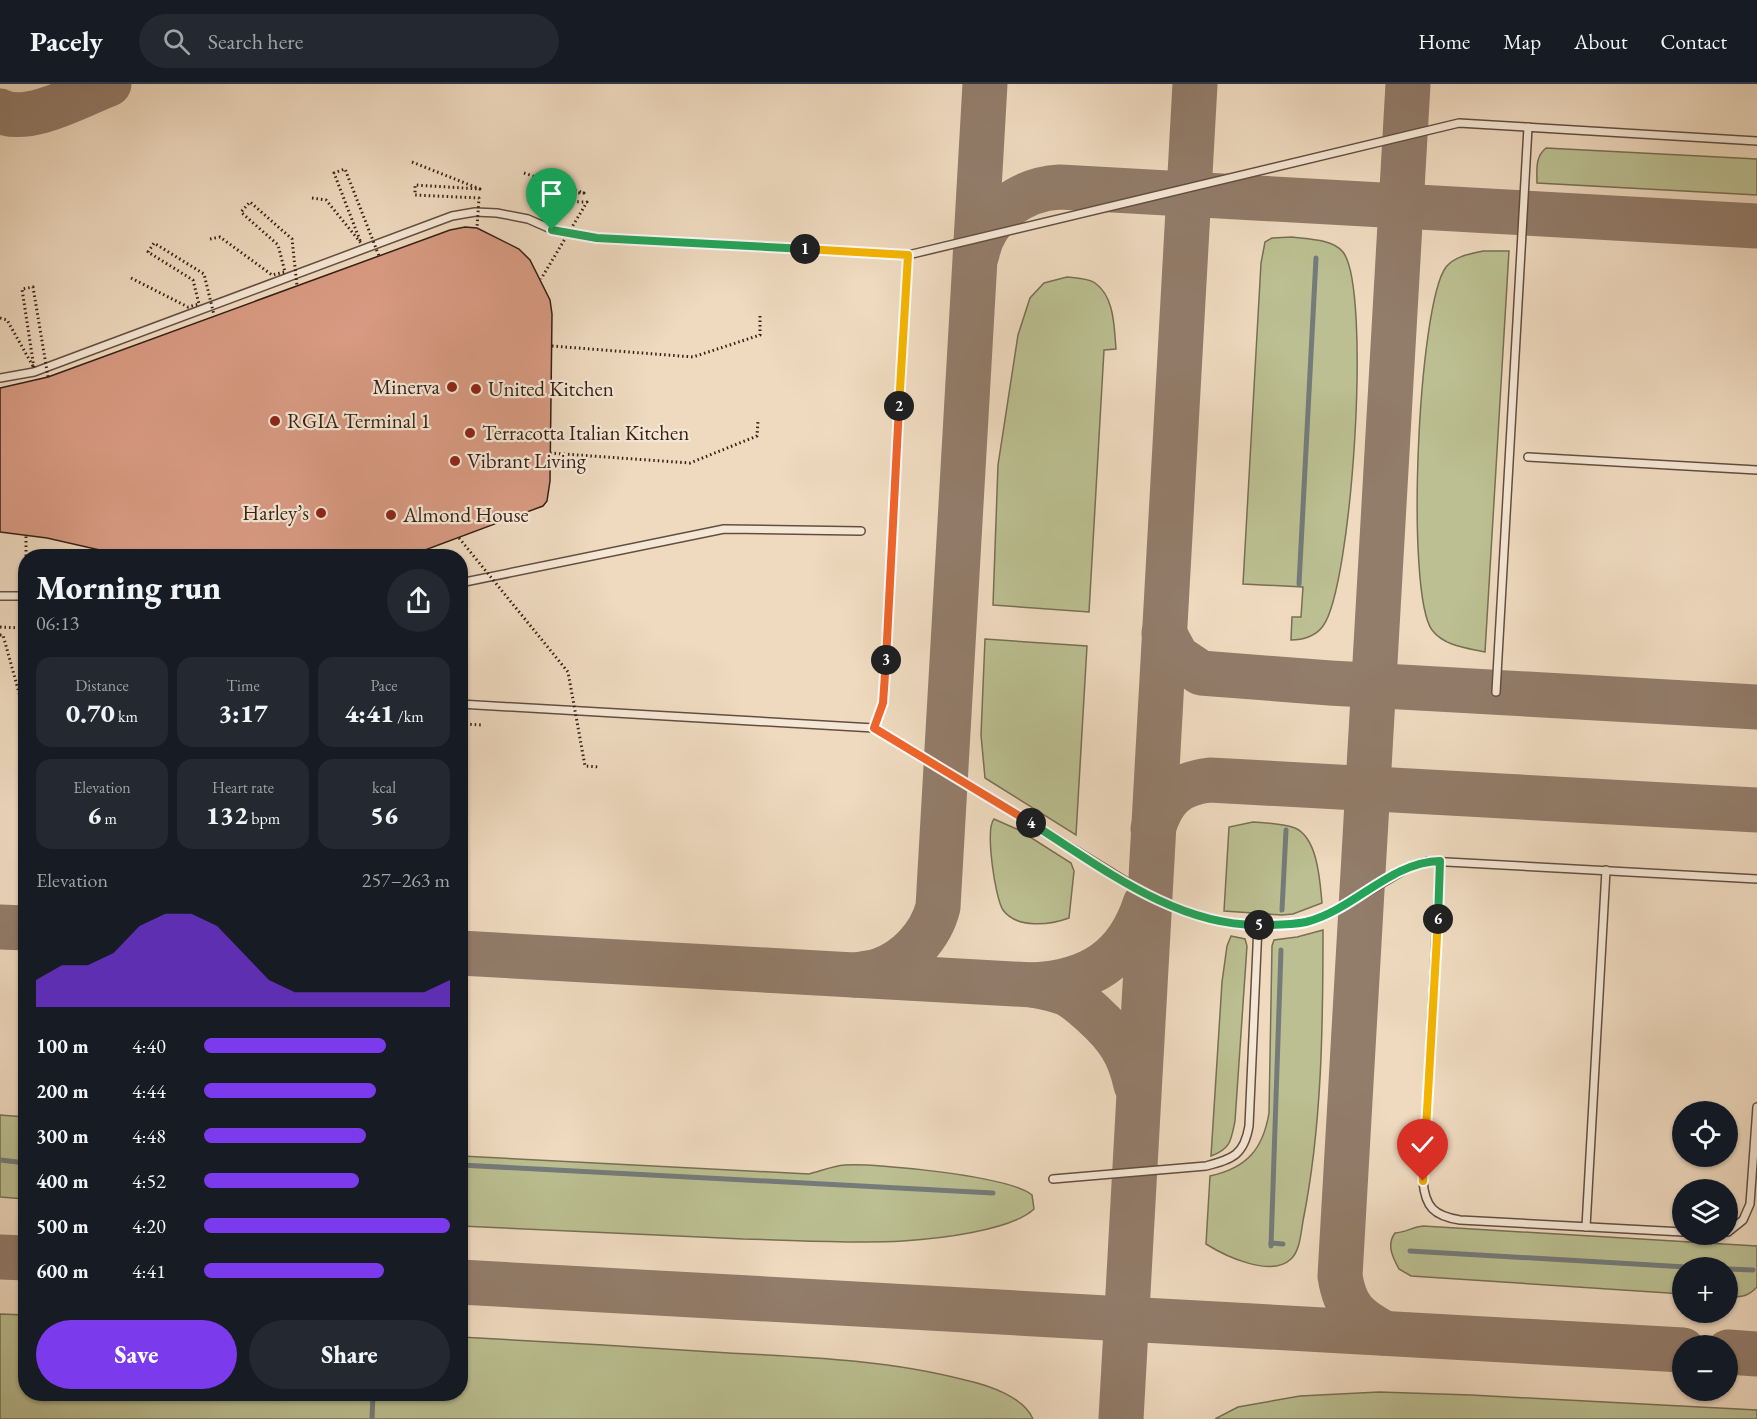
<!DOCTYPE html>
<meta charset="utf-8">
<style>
body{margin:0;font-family:"EB Garamond",serif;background:#242831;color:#f1f3f6;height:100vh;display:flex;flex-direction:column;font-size:22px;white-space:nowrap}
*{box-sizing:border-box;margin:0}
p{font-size:20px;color:#9ea1a6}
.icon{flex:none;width:33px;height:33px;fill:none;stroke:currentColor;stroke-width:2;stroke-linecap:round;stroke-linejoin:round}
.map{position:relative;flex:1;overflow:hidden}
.sheet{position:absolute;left:18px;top:465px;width:450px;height:852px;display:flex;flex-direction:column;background:#171b24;border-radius:24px;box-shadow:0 2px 4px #0004}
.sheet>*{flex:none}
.fabs{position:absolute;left:1672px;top:1017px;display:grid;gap:12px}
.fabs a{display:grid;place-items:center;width:66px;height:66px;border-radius:50%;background:#171b24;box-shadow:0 2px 4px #0004;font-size:30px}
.pin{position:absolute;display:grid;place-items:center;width:51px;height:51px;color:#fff;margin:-62px -26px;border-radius:50% 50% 50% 0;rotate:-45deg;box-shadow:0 0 6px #0007}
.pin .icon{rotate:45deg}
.km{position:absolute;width:30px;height:30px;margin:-15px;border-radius:50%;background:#222;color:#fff;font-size:16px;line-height:30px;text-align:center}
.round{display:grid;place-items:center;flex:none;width:63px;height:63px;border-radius:32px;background:#242831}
.overview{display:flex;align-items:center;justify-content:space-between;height:102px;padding:0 18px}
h1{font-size:33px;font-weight:800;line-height:45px}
.metrics{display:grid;grid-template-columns:repeat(3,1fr);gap:9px;height:102px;padding:6px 18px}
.metrics div{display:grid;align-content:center;border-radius:15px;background:#242831;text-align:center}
.metrics b{font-size:26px;font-weight:800}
.metrics small{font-size:16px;font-weight:400}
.metrics p{font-size:16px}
.chart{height:168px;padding:12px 18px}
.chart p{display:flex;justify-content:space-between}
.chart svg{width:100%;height:108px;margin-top:6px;fill:#7c3aed;opacity:.7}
.primary-button{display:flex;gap:12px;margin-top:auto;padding:12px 18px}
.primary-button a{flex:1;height:69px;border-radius:36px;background:#7c3aed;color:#fff;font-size:24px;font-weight:800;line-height:69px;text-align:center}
.primary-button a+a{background:#242831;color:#f1f3f6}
ul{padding:0 18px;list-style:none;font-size:20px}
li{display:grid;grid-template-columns:96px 72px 1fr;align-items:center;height:45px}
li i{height:15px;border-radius:8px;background:#7c3aed}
header{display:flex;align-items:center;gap:36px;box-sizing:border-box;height:84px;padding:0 30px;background:#171b24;border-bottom:2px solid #363941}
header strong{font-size:28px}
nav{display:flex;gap:33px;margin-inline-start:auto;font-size:21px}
.search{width:420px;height:54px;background:#242831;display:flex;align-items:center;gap:15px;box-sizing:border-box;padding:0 21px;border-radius:33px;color:#9ea1a6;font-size:22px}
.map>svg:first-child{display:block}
</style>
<header>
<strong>Pacely</strong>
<div class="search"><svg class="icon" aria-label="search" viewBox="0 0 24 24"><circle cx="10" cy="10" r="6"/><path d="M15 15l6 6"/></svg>Search here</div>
<nav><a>Home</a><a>Map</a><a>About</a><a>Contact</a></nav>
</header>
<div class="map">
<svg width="1757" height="1335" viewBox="0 0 1757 1335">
<rect width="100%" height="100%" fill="#efdabf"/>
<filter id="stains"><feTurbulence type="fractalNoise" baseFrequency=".00333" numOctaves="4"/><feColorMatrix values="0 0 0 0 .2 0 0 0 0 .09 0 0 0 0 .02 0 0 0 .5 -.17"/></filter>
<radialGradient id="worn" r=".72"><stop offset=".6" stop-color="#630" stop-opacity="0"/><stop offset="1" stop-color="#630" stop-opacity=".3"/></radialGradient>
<!-- grass -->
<g fill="#bbbf91" stroke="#786f54" stroke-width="1.5">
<path d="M 1546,64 L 1757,75 L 1757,111 L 1537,99 C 1537,85 1535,73 1546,64 Z"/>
<path d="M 1292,153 C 1307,155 1333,155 1343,168 C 1372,205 1352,503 1323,542 C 1316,552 1303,556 1291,556 L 1292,533 L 1301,533 L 1303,503 L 1243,500 L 1261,179 L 1265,158 L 1272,154 Z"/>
<path d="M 1483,167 L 1509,167 L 1485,568 C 1467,564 1444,562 1432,546 C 1405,509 1418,220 1446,183 C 1455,172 1470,170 1483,167 Z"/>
<path d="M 1067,193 C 1075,194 1088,194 1095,199 C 1115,213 1114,244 1116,265 L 1104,266 L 1089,528 L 993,521 L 998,381 L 1018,251 L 1030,214 L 1044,199 Z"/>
<polygon points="985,555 1087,562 1076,751 985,694 981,651"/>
<path d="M 994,735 L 1019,746 L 1071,779 L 1074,787 L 1069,834 C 1050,841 1017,845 1003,826 C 995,814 985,745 994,735 Z"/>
<path d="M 1253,738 C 1266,739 1282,739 1295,744 C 1318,754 1320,798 1322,819 L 1293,830 L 1282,831 L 1224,827 L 1229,743 Z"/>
<path d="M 1323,846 C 1323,942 1322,1042 1303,1137 C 1301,1148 1300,1167 1291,1175 C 1271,1194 1225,1172 1206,1160 L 1210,1092 C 1247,1084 1263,1065 1269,1029 L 1272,862 L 1274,856 L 1297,853 Z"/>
<path d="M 1231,852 L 1245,855 L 1247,862 L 1235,1037 C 1231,1056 1231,1065 1211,1072 L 1222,898 L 1227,862 Z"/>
<polygon points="0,1031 25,1033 25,1115 0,1113"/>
<path d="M 461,1072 L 809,1090 C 821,1087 832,1082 845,1081 C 876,1079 1010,1092 1032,1111 L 1034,1125 C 1011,1147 935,1155 903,1157 C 850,1160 796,1156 743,1155 C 649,1151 555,1146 461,1142 Z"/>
<path d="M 1423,1142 L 1757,1162 L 1757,1203 C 1748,1213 1741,1213 1728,1213 L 1728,1184 L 1683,1184 L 1683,1210 L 1411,1192 L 1399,1185 C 1393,1174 1386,1161 1395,1149 C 1406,1148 1413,1143 1423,1142 Z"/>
<path d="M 0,1230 L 25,1231 L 26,1310 L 460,1310 L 461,1253 C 550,1258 640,1263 729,1269 C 808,1273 889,1276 965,1296 C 988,1301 1024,1313 1033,1335 L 0,1335 Z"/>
<polygon points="1379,1308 1471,1311 1757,1326 1757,1335 1215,1335 1238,1323 1300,1312"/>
</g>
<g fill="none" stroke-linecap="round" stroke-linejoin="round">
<!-- stream -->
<g stroke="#747b7a" stroke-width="5">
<polyline points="1299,500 1316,174"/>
<polyline points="1282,826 1286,746"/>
<polyline points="0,1076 26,1079"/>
<polyline points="460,1081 993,1109"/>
<polyline points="1271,1159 1283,1160"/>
<polyline points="1271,1162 1281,866"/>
<polyline points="1410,1167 1703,1184"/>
<polyline points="1728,1185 1753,1186"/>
<polyline points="372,1335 373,1310"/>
</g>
<!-- taxiway -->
<g stroke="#927c6a" stroke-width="45">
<path d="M 0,27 C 28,41 81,11 109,0"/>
<path d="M 977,170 C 985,130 1022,105 1060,103 L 1757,142"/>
<polyline points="1164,549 1177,573 1201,589 1330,599 1757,623"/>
<path d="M 1153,745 C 1163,713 1177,700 1210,696 L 1757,726"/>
<polyline points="0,843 26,844"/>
<polyline points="460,869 1033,901"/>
<path d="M 855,891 C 862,890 871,889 878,887 C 907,878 931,851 938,823 L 985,0"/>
<path d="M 1136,1001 C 1129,969 1118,953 1094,931 C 1085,923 1076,914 1065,909 C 1055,905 1044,903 1033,901 C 1090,898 1127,875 1145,820"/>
<polyline points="0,1173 26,1174"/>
<polyline points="460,1198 1683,1266"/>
<path d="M 1384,1249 C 1356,1234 1345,1224 1340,1192 L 1408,0"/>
<polyline points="1728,1268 1757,1270"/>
<polyline points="1121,1335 1195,0"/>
</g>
</g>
<!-- building -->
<polygon fill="#d89a82" stroke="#351f16" stroke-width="1.5" points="465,143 477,144 519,165 530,176 550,216 552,230 550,397 547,417 543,422 409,472 126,472 47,454 0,448 0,304 48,293 450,146"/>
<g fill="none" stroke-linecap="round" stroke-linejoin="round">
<defs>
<g id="lane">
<polyline points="0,294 34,288 452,132 475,128 497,129 528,135 553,146 597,154 908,171 1459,39 1757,57"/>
<polyline points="1528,373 1757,386"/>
<polyline points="460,499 724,445 861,447"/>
<polyline points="0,512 26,512"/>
<polyline points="1496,608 1528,43"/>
<path d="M 460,620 L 874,644 L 947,687 L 1148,811 C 1191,830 1219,842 1267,841 C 1280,841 1295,841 1308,837 C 1346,825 1379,799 1414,781 L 1428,777 L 1757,795"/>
<polyline points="874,644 883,619 908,171"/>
<path d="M 1440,777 L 1423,1097 C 1425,1123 1434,1132 1460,1136 L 1683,1148"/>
<path d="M 1053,1095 L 1206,1082 C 1233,1075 1244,1071 1249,1042 L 1258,841"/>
<polyline points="1586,1143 1606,786"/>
<polyline points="1728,1148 1743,1136 1750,1120 1757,1023"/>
</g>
</defs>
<!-- lane casing -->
<use href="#lane" stroke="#644e40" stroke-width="10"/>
<!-- path -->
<g stroke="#351f16" stroke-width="3" stroke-dasharray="1.5 3" stroke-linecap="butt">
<polyline points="552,262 693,273 760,251 760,230"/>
<polyline points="550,369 690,379 757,352 758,337"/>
<polyline points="26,472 26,451"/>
<polyline points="0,551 3,551 26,634"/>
</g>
<!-- lane -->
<use href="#lane" stroke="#f5e7d5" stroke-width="7"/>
<!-- path-bridge -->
<g stroke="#351f16" stroke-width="3" stroke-dasharray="1.5 3" stroke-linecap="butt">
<polyline points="412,78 480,105 415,101 415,111 479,114 477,144"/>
<polyline points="524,89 584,109 529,108 529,117 587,118 541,195"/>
<polyline points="312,114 326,116 361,159 334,89 345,85 379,172"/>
<polyline points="210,155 220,153 272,191 285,188 278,161 241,128 250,118 292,155 297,202"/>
<polyline points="131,194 188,223 199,220 193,196 148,168 154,159 204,190 214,231"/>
<polyline points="0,234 7,236 34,284 22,205 33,203 48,293"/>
<polyline points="459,454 568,588 585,682 599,683"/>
<polyline points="0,543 23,544 26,476"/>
<polyline points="460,596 465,640 482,641"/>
</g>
</g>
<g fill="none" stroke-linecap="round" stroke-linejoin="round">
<defs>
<polyline id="split-1" points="552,146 597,154 805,165"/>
<polyline id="split-2" points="805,165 908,171 899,322"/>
<polyline id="split-3" points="886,576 899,322"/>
<polyline id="split-4" points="886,576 883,619 874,644 1031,739"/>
<path id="split-5" d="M 1031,739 C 1100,782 1175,842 1259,841"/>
<path id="split-6" d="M 1259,841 C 1274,841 1291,841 1306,838 C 1354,826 1390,778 1440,777 L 1438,835"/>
<polyline id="split-7" points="1423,1097 1438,835"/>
</defs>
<!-- split-1 casing -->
<use href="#split-1" stroke="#fff" stroke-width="12"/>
<!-- split-2 casing -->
<use href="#split-2" stroke="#fff" stroke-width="12"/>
<!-- split-3 casing -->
<use href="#split-3" stroke="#fff" stroke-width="12"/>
<!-- split-4 casing -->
<use href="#split-4" stroke="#fff" stroke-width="12"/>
<!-- split-5 casing -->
<use href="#split-5" stroke="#fff" stroke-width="12"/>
<!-- split-6 casing -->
<use href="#split-6" stroke="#fff" stroke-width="12"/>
<!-- split-7 casing -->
<use href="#split-7" stroke="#fff" stroke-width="12"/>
<!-- split-1 -->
<use href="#split-1" stroke="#22a559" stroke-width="8"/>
<!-- split-2 -->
<use href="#split-2" stroke="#f5b400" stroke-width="8"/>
<!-- split-3 -->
<use href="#split-3" stroke="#f0652b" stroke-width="8"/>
<!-- split-4 -->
<use href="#split-4" stroke="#f0652b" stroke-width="8"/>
<!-- split-5 -->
<use href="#split-5" stroke="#22a559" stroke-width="8"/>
<!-- split-6 -->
<use href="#split-6" stroke="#22a559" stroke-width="8"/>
<!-- split-7 -->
<use href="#split-7" stroke="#f5b400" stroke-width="8"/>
</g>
<!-- markers -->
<g fill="#8f2418" stroke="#f5e7d5" stroke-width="2">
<circle cx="452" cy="303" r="6"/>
<circle cx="476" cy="305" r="6"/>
<circle cx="275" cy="337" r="6"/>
<circle cx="470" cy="349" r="6"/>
<circle cx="455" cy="377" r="6"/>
<circle cx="321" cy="429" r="6"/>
<circle cx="391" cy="431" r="6"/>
</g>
<g text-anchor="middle" stroke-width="4.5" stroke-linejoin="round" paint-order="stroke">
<!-- poi labels -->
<g font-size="21" fill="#351f16" stroke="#f5e7d5" text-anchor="start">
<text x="440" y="310" text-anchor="end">Minerva</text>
<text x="488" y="312">United Kitchen</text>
<text x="287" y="344">RGIA Terminal 1</text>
<text x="482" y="356">Terracotta Italian Kitchen</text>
<text x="467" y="384">Vibrant Living</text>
<text x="309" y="436" text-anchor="end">Harley’s</text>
<text x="403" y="438">Almond House</text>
</g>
</g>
<rect width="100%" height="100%" filter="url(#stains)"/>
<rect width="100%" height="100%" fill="url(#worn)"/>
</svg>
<div class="fabs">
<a><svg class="icon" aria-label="locate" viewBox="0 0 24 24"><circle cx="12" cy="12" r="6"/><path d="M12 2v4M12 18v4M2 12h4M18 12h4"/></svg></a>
<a><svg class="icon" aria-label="layers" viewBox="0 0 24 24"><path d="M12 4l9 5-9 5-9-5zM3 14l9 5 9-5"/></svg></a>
<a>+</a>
<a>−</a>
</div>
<div class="pin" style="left:552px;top:146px;background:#1e9e55"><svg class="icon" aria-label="arrive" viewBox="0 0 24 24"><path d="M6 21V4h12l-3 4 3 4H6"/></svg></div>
<div class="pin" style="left:1423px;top:1097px;background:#d93025"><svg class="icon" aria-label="check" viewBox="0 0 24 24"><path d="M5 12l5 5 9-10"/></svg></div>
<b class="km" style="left:805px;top:165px">1</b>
<b class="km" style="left:899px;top:322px">2</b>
<b class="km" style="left:886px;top:576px">3</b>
<b class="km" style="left:1031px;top:739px">4</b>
<b class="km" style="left:1259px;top:841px">5</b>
<b class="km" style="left:1438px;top:835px">6</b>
<section class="sheet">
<div class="overview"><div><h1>Morning run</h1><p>06:13</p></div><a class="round"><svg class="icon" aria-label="share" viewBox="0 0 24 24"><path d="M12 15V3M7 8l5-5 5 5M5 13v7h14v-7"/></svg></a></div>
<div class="metrics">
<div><p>Distance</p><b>0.70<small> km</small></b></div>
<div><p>Time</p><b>3:17</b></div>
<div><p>Pace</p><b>4:41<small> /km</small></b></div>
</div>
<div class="metrics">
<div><p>Elevation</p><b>6<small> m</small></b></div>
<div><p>Heart rate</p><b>132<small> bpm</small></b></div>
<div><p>kcal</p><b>56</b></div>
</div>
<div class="chart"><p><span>Elevation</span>257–263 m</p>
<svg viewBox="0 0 160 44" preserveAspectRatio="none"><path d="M0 44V33L10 27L20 27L30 22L40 11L50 6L60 6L70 11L80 22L90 33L100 38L110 38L120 38L130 38L140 38L150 38L160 33V44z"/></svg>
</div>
<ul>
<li><b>100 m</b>4:40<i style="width:74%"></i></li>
<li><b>200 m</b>4:44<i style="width:70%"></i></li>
<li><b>300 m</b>4:48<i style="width:66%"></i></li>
<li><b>400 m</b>4:52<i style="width:63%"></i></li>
<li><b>500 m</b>4:20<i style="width:100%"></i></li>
<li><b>600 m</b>4:41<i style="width:73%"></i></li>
</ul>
<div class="primary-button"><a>Save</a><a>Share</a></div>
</section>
</div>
